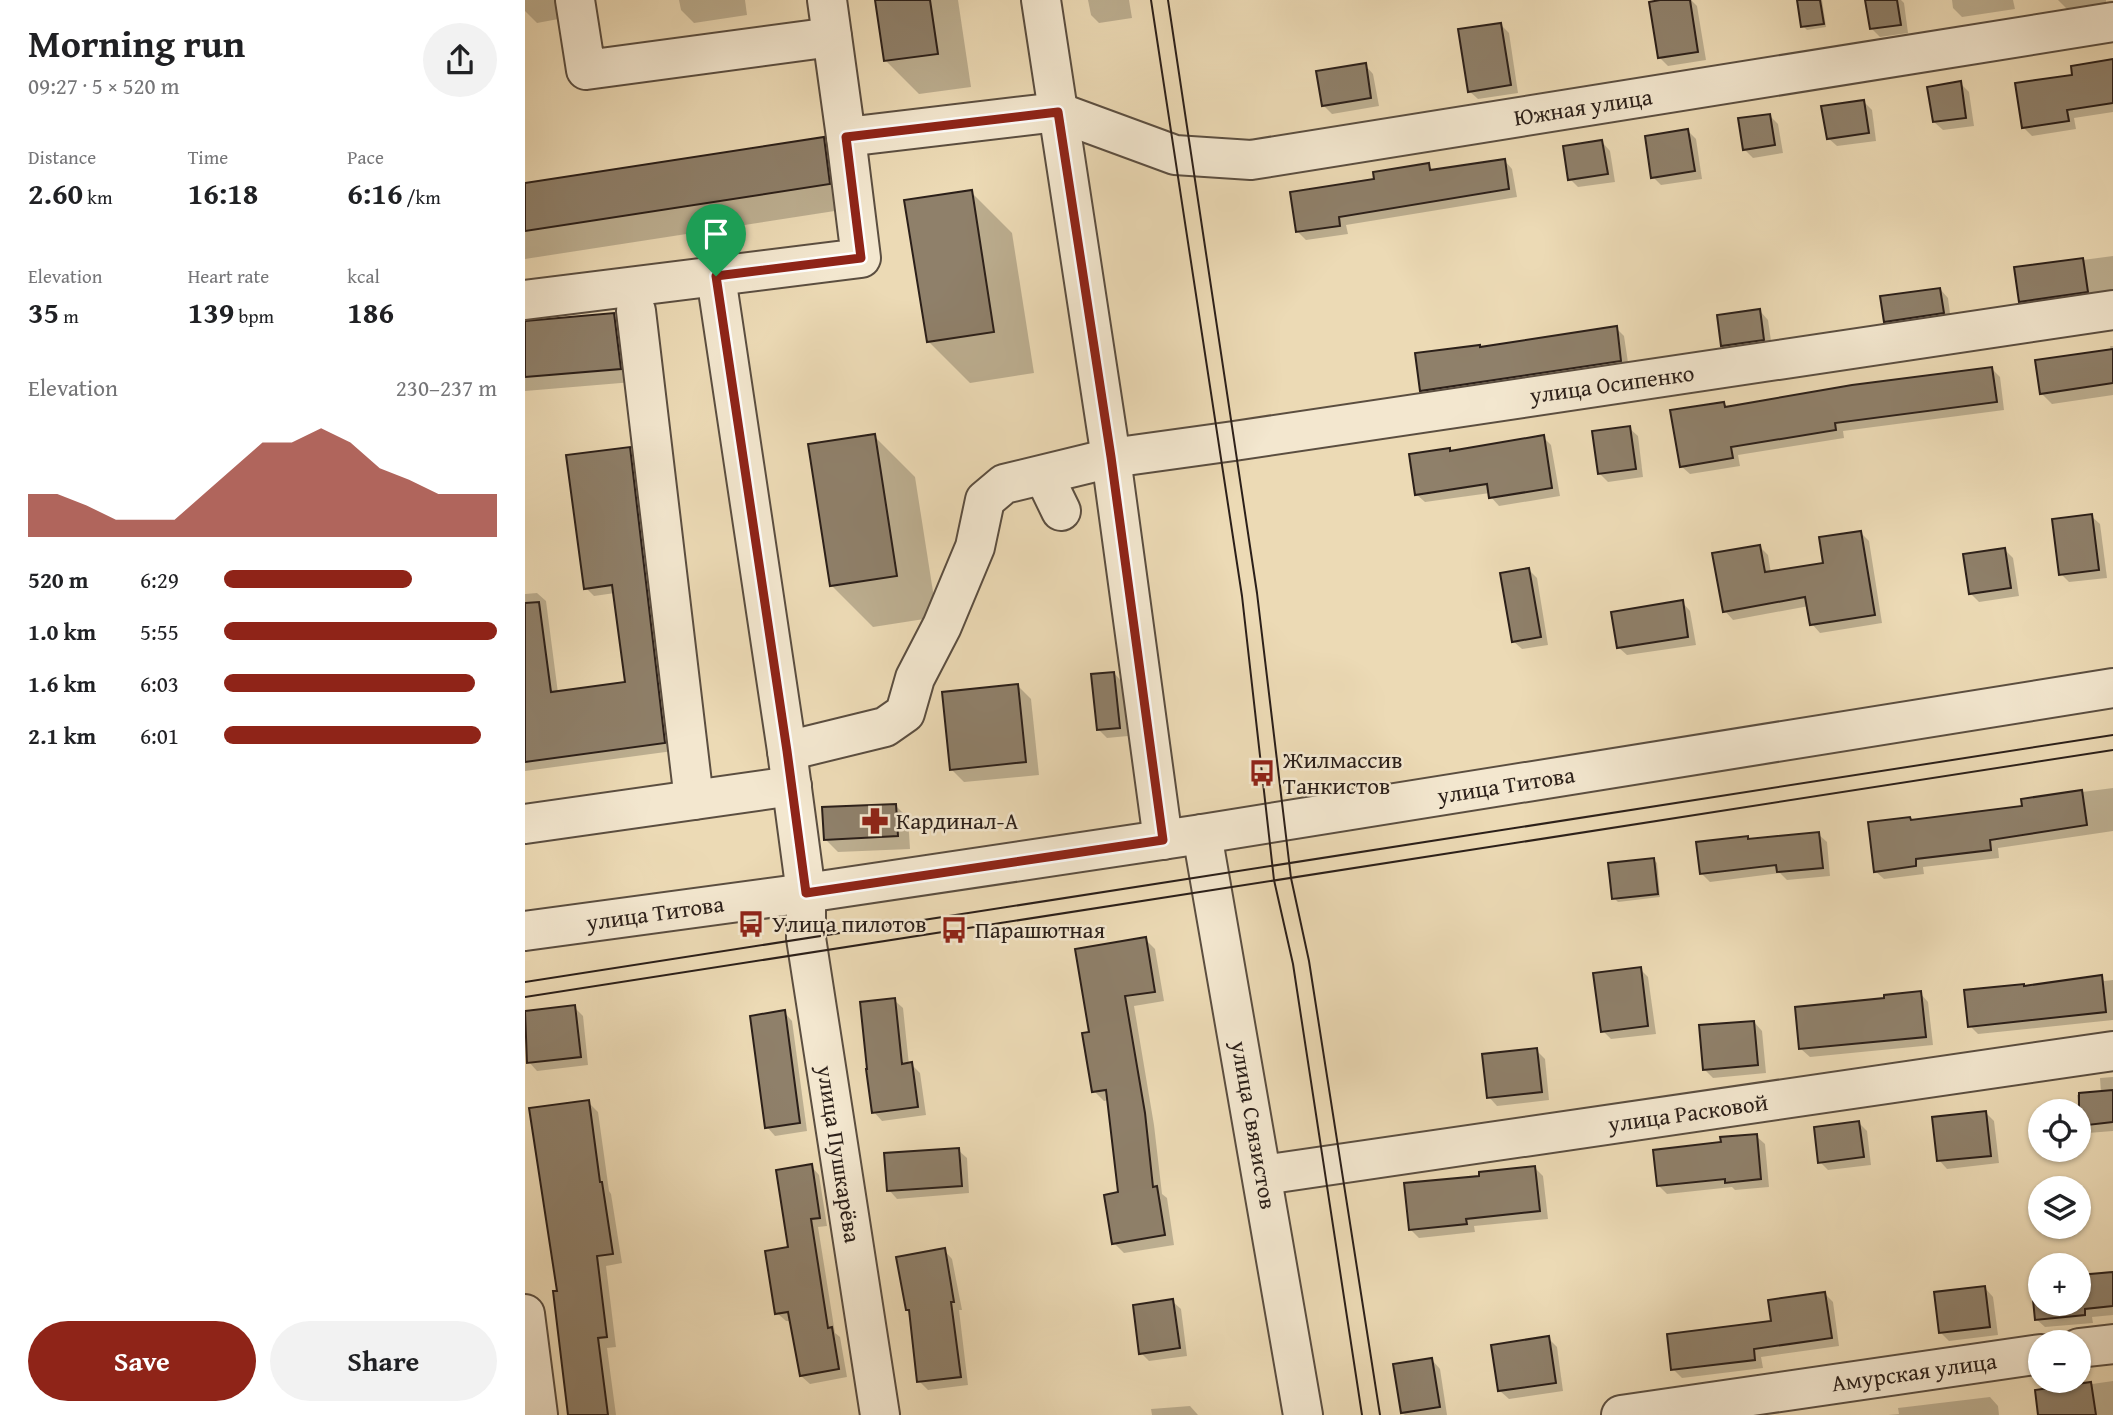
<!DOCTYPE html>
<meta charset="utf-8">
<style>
body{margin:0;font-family:"Gentium Book Plus",serif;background:#f2f2f2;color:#202124;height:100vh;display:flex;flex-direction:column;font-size:26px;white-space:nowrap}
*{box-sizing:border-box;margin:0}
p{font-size:23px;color:#757577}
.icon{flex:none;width:38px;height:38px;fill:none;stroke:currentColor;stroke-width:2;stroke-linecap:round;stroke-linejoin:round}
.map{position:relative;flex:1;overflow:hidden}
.details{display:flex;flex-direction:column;background:#fff;width:525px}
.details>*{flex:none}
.fabs{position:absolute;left:1503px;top:1099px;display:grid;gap:14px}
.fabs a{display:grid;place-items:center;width:63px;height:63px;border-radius:50%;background:#fff;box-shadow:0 2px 5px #0004;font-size:35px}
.pin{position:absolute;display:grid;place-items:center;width:60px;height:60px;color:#fff;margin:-72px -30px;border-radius:50% 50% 50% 0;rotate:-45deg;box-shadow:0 0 7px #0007}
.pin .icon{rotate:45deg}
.round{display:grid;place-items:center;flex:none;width:74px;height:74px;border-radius:37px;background:#f2f2f2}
.headline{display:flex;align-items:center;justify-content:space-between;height:119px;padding:0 28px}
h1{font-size:38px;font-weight:600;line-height:52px}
.figures{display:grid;grid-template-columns:repeat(3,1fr);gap:10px;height:119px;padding:7px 28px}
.figures div{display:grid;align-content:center}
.figures b{font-size:30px;font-weight:600}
.figures small{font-size:19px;font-weight:400}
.figures p{font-size:19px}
.chart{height:196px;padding:14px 28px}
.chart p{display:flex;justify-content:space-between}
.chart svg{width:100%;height:126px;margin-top:7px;fill:#8f2418;opacity:.7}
.button{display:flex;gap:14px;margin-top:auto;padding:14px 28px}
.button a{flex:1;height:80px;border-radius:42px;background:#8f2418;color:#fff;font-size:28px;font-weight:600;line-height:80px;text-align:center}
.button a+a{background:#f2f2f2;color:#202124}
ul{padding:0 28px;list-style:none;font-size:23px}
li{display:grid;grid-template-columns:112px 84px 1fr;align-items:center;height:52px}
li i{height:18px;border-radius:9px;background:#8f2418}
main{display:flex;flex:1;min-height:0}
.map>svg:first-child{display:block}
</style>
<main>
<section class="details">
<div class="headline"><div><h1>Morning run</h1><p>09:27 · 5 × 520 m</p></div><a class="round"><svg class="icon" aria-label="share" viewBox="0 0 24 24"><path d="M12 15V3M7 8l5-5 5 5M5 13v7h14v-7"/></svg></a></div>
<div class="figures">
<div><p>Distance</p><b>2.60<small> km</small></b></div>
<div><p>Time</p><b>16:18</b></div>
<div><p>Pace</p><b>6:16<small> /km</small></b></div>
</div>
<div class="figures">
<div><p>Elevation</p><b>35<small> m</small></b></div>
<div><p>Heart rate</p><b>139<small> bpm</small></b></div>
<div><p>kcal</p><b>186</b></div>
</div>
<div class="chart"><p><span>Elevation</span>230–237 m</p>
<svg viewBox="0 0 160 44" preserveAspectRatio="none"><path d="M0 44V29L10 29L20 33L30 38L40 38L50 38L60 29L70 20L80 11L90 11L100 6L110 11L120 20L130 24L140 29L150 29L160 29V44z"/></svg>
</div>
<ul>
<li><b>520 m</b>6:29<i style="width:69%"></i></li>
<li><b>1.0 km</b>5:55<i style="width:100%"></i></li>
<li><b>1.6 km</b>6:03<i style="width:92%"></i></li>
<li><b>2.1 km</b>6:01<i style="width:94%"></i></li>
</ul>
<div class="button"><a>Save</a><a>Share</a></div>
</section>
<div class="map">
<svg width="1588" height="1415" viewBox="0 0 1588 1415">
<rect width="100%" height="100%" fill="#ecdab5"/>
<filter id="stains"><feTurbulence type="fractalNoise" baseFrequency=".00286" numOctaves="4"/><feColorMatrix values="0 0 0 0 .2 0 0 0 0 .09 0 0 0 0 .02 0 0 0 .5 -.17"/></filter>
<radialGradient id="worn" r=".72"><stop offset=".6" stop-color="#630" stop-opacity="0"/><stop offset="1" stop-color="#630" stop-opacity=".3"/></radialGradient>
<!-- shadow -->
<g fill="#0003">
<polygon points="0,0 52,0 55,15 12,23 0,11"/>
<polygon points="154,0 220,0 222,15 169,23 156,10"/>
<polygon points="352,0 433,0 446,87 394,94 361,61"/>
<polygon points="563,0 604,0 607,18 574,23 566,15"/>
<polygon points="1147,0 1166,0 1172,6 1181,60 1143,66 1134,57"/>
<polygon points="1274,0 1297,0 1301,27 1282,30 1278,26"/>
<polygon points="1342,0 1376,0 1379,3 1383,33 1355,37 1346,28"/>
<polygon points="1427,0 1488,0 1490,9 1437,17 1428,8"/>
<polygon points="1533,0 1581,0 1581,4 1542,9"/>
<polygon points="976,25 984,33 993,93 953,99 944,91"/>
<polygon points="1588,61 1588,112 1549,118 1551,129 1507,136 1498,127 1549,76"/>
<polygon points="840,65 848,74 854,106 807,114 798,105"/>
<polygon points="1435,83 1444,92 1449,126 1418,130 1409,122"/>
<polygon points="1338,101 1347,110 1351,141 1312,146 1303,138"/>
<polygon points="1245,116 1253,124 1258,153 1228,158 1220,150"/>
<polygon points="1163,131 1171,139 1177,179 1136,185 1128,177"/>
<polygon points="298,139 323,164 329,208 0,259 0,185"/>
<polygon points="1077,142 1085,151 1090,182 1053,187 1045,179"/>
<polygon points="979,160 987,169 992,197 821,225 823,234 781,240 772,231 851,180 903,165 909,171"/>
<polygon points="446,192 487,233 509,373 445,383 403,341"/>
<polygon points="1588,256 1588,297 1504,310 1496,301 1491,269"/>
<polygon points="1415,289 1423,298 1426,321 1369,330 1361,321"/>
<polygon points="1235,311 1243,320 1247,348 1206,354 1197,346"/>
<polygon points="89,315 102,328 108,382 0,391 0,324"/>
<polygon points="1091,328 1099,336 1104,369 905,399 897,390 956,349"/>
<polygon points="1585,346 1588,346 1588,395 1527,404 1516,393 1586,351"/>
<polygon points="1467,369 1475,377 1479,410 1318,431 1319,438 1213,455 1215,466 1165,474 1156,466 1198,404 1203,408"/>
<polygon points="1104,428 1113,436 1118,477 1083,482 1075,474"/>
<polygon points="349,436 390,477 412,617 348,627 306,585"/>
<polygon points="1018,437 1026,445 1035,496 974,506 966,497 965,493 900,502 891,494 924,449 927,452"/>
<polygon points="104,448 113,457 148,751 0,771 0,594 12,593 21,601 33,693 102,684 90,593 69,596 61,588"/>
<polygon points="1566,516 1575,524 1582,578 1544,582 1536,574"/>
<polygon points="1336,533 1344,541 1357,623 1295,633 1287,624 1284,606 1208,620 1200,611 1234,546 1243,555 1246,573 1300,564"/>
<polygon points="1480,550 1488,558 1494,596 1454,602 1445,593"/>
<polygon points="1004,570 1012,578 1023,645 997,649 988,641"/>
<polygon points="1157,602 1165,611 1171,645 1102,655 1093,647"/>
<polygon points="589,673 597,682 603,736 582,738 573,729"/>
<polygon points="493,686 506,699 514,775 439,782 426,769"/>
<polygon points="1588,788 1588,831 1473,848 1474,858 1398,867 1399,874 1359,879 1350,871 1387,821 1499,807 1557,792"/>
<polygon points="370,805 383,818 385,849 313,852 300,839"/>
<polygon points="1293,834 1302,842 1305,876 1262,880 1255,873 1185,882 1176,873 1224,841"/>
<polygon points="1128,859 1132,863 1135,897 1093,902 1089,898"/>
<polygon points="620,939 630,949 639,1001 609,1006 629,1125 637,1194 642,1198 649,1245 599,1253 589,1243 595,1194 584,1100 579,1101 569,1091 566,1033"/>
<polygon points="1115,969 1123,977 1131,1034 1086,1039 1078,1031"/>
<polygon points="1576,977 1579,981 1588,980 1588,1020 1453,1034 1445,1026 1499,987"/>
<polygon points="1395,993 1403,1002 1408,1045 1285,1057 1276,1049 1361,999"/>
<polygon points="369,1000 378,1008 384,1065 386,1064 395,1073 401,1115 357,1121 349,1112"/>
<polygon points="49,1007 58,1016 63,1065 12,1071 4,1062 0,1013"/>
<polygon points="259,1012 267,1021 282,1131 250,1136 242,1127"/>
<polygon points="1229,1022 1237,1031 1241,1073 1188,1078 1179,1069"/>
<polygon points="1011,1050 1020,1059 1024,1100 972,1106 964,1097"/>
<polygon points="1588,1077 1588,1131 1563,1133 1555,1125 1552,1095 1576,1093 1575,1078"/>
<polygon points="63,1102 73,1112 84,1191 86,1194 97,1263 81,1266 91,1347 82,1348 91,1415 45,1415 34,1292"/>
<polygon points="1461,1113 1469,1121 1474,1163 1422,1169 1414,1160"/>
<polygon points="1334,1123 1342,1131 1346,1165 1303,1170 1295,1162"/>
<polygon points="1231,1136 1240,1144 1244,1187 1210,1190 1207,1187 1142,1194 1134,1186 1198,1144"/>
<polygon points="433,1150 442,1158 444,1193 372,1199 364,1190"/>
<polygon points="286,1166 294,1175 302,1226 293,1227 310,1333 315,1337 322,1377 285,1384 276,1376 266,1321 261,1321 252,1313 265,1249"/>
<polygon points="1009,1167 1018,1176 1023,1219 949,1226 950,1232 894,1238 885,1229 956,1177"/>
<polygon points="419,1250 427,1259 437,1310 434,1310 443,1385 403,1390 394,1381 386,1313 382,1310"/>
<polygon points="1588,1271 1588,1315 1567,1317 1568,1323 1520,1327 1511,1319 1516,1304 1554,1304 1554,1277 1576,1275 1576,1272"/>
<polygon points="1460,1288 1468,1297 1473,1335 1424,1341 1416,1333"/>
<polygon points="1300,1294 1308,1302 1314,1346 1236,1357 1238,1368 1157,1378 1148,1369 1248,1322"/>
<polygon points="647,1301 656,1309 662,1356 624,1361 616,1353"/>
<polygon points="1023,1338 1032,1347 1038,1391 984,1399 975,1391"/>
<polygon points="907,1360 915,1369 922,1415 880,1415 877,1413"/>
<polygon points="1588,1381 1588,1415 1515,1415 1512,1392"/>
<polygon points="1465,1397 1473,1406 1474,1415 1363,1415 1374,1414 1373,1408"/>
<polygon points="665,1406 673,1415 627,1415 626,1409"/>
</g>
<!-- building -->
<g fill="#8f806a" stroke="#2b1f19" stroke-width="2">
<polygon points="350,0 405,0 413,54 359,61"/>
<polygon points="1135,0 1165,0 1173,52 1133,58 1124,2"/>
<polygon points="1272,0 1295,0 1299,24 1276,27"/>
<polygon points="1340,0 1372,0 1376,25 1345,29"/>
<polygon points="976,23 986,85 943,92 933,29"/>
<polygon points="1588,59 1588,103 1542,110 1544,121 1497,128 1490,83 1547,75 1546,66"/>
<polygon points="841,63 846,98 797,106 791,71"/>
<polygon points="1436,81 1441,118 1408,122 1402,87"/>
<polygon points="1339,100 1344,133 1302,139 1296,106"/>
<polygon points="1245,114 1250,145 1218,150 1213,118"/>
<polygon points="1163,129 1170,171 1126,178 1120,136"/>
<polygon points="299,137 305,184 0,231 0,183"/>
<polygon points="1077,140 1083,174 1043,180 1038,146"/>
<polygon points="980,159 984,189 814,217 815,226 771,232 765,192 849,179 848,172 904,163 905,170"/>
<polygon points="447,190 469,332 402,342 379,200"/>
<polygon points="1558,258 1563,292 1494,302 1489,267"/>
<polygon points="1415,288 1419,313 1359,322 1355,296"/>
<polygon points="1235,309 1239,340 1196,346 1192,315"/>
<polygon points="89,313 96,369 0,377 0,321"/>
<polygon points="1092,326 1096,361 895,391 890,353 955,345 955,347"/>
<polygon points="1588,349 1588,383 1515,394 1510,360"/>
<polygon points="1467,367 1472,402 1310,423 1311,430 1206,447 1208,458 1155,467 1145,410 1199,402 1200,407 1327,385"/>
<polygon points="1105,426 1111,469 1073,474 1067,431"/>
<polygon points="350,434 372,576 305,586 283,444"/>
<polygon points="1019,435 1027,488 964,498 962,484 890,495 884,454 925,448 925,451"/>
<polygon points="105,447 140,743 0,762 0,603 14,602 26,692 100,682 87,585 59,589 41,455"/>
<polygon points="1567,514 1574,570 1534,575 1527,519"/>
<polygon points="1336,531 1350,615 1285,625 1280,597 1198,612 1187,553 1235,545 1240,572 1298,563 1294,537"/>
<polygon points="1480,548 1486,588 1444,594 1438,554"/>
<polygon points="1004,568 1016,637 987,642 975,573"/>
<polygon points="1158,600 1163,637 1092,648 1086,612"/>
<polygon points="589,672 595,728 572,730 566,674"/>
<polygon points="493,684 501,762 425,770 417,692"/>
<polygon points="1557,790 1562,825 1465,840 1466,850 1391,859 1391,866 1349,872 1343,822 1385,817 1386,820 1497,806 1496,799"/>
<polygon points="371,804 373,836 299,840 297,807"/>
<polygon points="1294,832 1298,868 1252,872 1251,865 1175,874 1171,842 1223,836 1223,839"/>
<polygon points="1129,858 1133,894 1087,899 1083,863"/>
<polygon points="621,937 630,992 600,996 620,1113 628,1187 632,1186 640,1235 587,1244 579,1195 593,1192 581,1090 567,1092 557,1033 564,1032 550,949"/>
<polygon points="1116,967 1123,1026 1076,1032 1068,973"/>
<polygon points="1577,975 1581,1012 1443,1027 1439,990 1499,984 1499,986"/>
<polygon points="1396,991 1401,1037 1274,1049 1270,1007 1359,998 1359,995"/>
<polygon points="370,998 377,1064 387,1062 393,1107 347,1113 341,1069 342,1069 335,1002"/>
<polygon points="50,1005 56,1057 2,1063 0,1011"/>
<polygon points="260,1010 275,1123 240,1128 225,1016"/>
<polygon points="1229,1021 1233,1065 1178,1070 1174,1025"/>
<polygon points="1012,1048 1017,1092 962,1098 957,1054"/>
<polygon points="1588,1090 1588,1122 1554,1126 1554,1093"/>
<polygon points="64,1100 75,1182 77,1182 88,1254 72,1256 82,1337 73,1338 83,1415 43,1415 28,1291 32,1291 4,1108"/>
<polygon points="1461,1111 1466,1156 1412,1161 1407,1117"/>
<polygon points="1334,1121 1339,1157 1293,1163 1289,1127"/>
<polygon points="1232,1134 1236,1179 1200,1183 1200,1179 1132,1186 1128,1150 1196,1142 1195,1137"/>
<polygon points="434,1148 437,1186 362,1191 359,1153"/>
<polygon points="287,1164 295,1218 286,1219 303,1328 307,1327 314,1369 275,1376 263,1312 250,1314 240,1251 263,1247 251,1170"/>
<polygon points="1010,1166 1015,1211 941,1219 942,1224 884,1230 879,1183 954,1176 954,1172"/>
<polygon points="420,1248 429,1302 426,1302 436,1377 392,1382 384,1310 381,1310 371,1257"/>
<polygon points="1588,1272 1588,1306 1560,1309 1560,1315 1510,1320 1506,1279 1516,1279 1516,1304 1554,1304 1554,1275"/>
<polygon points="1460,1286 1465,1327 1414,1333 1409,1292"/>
<polygon points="1300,1292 1307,1338 1229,1349 1230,1360 1146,1370 1142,1334 1246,1321 1243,1300"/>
<polygon points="648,1299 655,1348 614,1354 608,1305"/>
<polygon points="1024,1336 1031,1383 973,1391 966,1345"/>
<polygon points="907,1358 915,1407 876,1413 868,1364"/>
<polygon points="1566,1382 1571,1415 1513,1415 1510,1390"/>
</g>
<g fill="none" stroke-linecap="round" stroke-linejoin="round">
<defs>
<g id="minor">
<polyline points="50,0 61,70 307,37"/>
<polyline points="302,0 321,137 533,112 650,155 726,160 1588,22"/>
<polyline points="516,0 586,458 638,840"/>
<polyline points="191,277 262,751 281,893 281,938 355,1415"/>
<polyline points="0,300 336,258 321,137"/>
<polyline points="111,311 169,800"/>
<polyline points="519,476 536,511"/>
<polyline points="262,751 360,727 380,713 390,678 417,626 450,547 460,500 479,484 586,458 709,441 1588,310"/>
<polyline points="0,824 267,786"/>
<polyline points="677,834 778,1415"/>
<polyline points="0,931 281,893 677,834 1588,688"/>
<polyline points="738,1175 1588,1051"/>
<polyline points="0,1314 13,1415"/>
<polyline points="1554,1348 1588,1344"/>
<polyline points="1096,1415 1516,1354"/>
</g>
</defs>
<!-- minor casing -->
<use href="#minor" stroke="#5b4e40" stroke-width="42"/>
<!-- minor -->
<use href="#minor" stroke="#f3e7cf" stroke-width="38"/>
<!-- tram -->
<g stroke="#2b1f19" stroke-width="2">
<polyline points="626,0 717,596 749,880 768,964 837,1415"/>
<polyline points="643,0 732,593 766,878 784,961 855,1415"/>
<polyline points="0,982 1588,735"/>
<polyline points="0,997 1588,750"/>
</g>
</g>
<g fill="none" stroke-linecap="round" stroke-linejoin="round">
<defs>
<polygon id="route" points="533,112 586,457 638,840 281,893 262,751 191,276 336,258 321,137"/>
</defs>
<!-- route casing -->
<use href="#route" stroke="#fff" stroke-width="14"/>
<!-- route -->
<use href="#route" stroke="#8f2418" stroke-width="9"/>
</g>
<!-- icons -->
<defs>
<symbol id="bus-bare" viewBox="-9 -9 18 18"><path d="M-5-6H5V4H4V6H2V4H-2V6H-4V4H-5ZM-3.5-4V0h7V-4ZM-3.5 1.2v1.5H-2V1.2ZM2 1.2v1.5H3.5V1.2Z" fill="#8f2418" stroke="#f3e7cf" stroke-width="2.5" paint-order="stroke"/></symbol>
<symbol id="pharmacy-bare" viewBox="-9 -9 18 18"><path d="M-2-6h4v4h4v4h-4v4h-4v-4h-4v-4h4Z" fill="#8f2418" stroke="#f3e7cf" stroke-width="2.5" paint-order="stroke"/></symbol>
</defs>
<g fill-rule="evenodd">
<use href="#bus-bare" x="718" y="754" width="38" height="38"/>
<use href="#pharmacy-bare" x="331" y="802" width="38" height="38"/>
<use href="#bus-bare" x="207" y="905" width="38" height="38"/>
<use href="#bus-bare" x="410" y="911" width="38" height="38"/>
</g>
<g text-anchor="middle" stroke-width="5" stroke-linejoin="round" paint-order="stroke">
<!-- street labels -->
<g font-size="23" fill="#2b1f19" stroke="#f3e7cf">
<text transform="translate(1058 107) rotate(-9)" y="8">Южная улица</text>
<text transform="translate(1087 384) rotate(-8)" y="8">улица Осипенко</text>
<text transform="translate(981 785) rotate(-9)" y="8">улица Титова</text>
<text transform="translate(130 913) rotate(-8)" y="8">улица Титова</text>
<text transform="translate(1163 1113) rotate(-8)" y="8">улица Расковой</text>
<text transform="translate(729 1125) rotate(80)" y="8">улица Связистов</text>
<text transform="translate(314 1154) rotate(81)" y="8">улица Пушкарёва</text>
<text transform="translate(1389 1372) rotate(-8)" y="8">Амурская улица</text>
</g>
<!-- poi labels -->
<g font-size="23" fill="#2b1f19" stroke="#f3e7cf" text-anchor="start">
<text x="758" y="768">Жилмассив<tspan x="758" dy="26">Танкистов</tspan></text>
<text x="371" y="829">Кардинал-А</text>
<text x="247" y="932">Улица пилотов</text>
<text x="450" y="938">Парашютная</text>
</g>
</g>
<rect width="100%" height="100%" filter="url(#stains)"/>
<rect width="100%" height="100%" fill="url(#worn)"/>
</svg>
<div class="fabs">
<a><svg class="icon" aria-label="locate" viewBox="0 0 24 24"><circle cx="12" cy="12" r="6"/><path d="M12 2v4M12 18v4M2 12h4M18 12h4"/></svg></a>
<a><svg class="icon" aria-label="layers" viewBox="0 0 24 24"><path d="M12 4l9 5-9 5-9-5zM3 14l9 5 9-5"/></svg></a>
<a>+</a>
<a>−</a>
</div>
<div class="pin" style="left:191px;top:276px;background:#1e9e55"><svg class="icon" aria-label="arrive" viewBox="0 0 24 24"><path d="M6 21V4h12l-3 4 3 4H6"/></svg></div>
</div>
</main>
